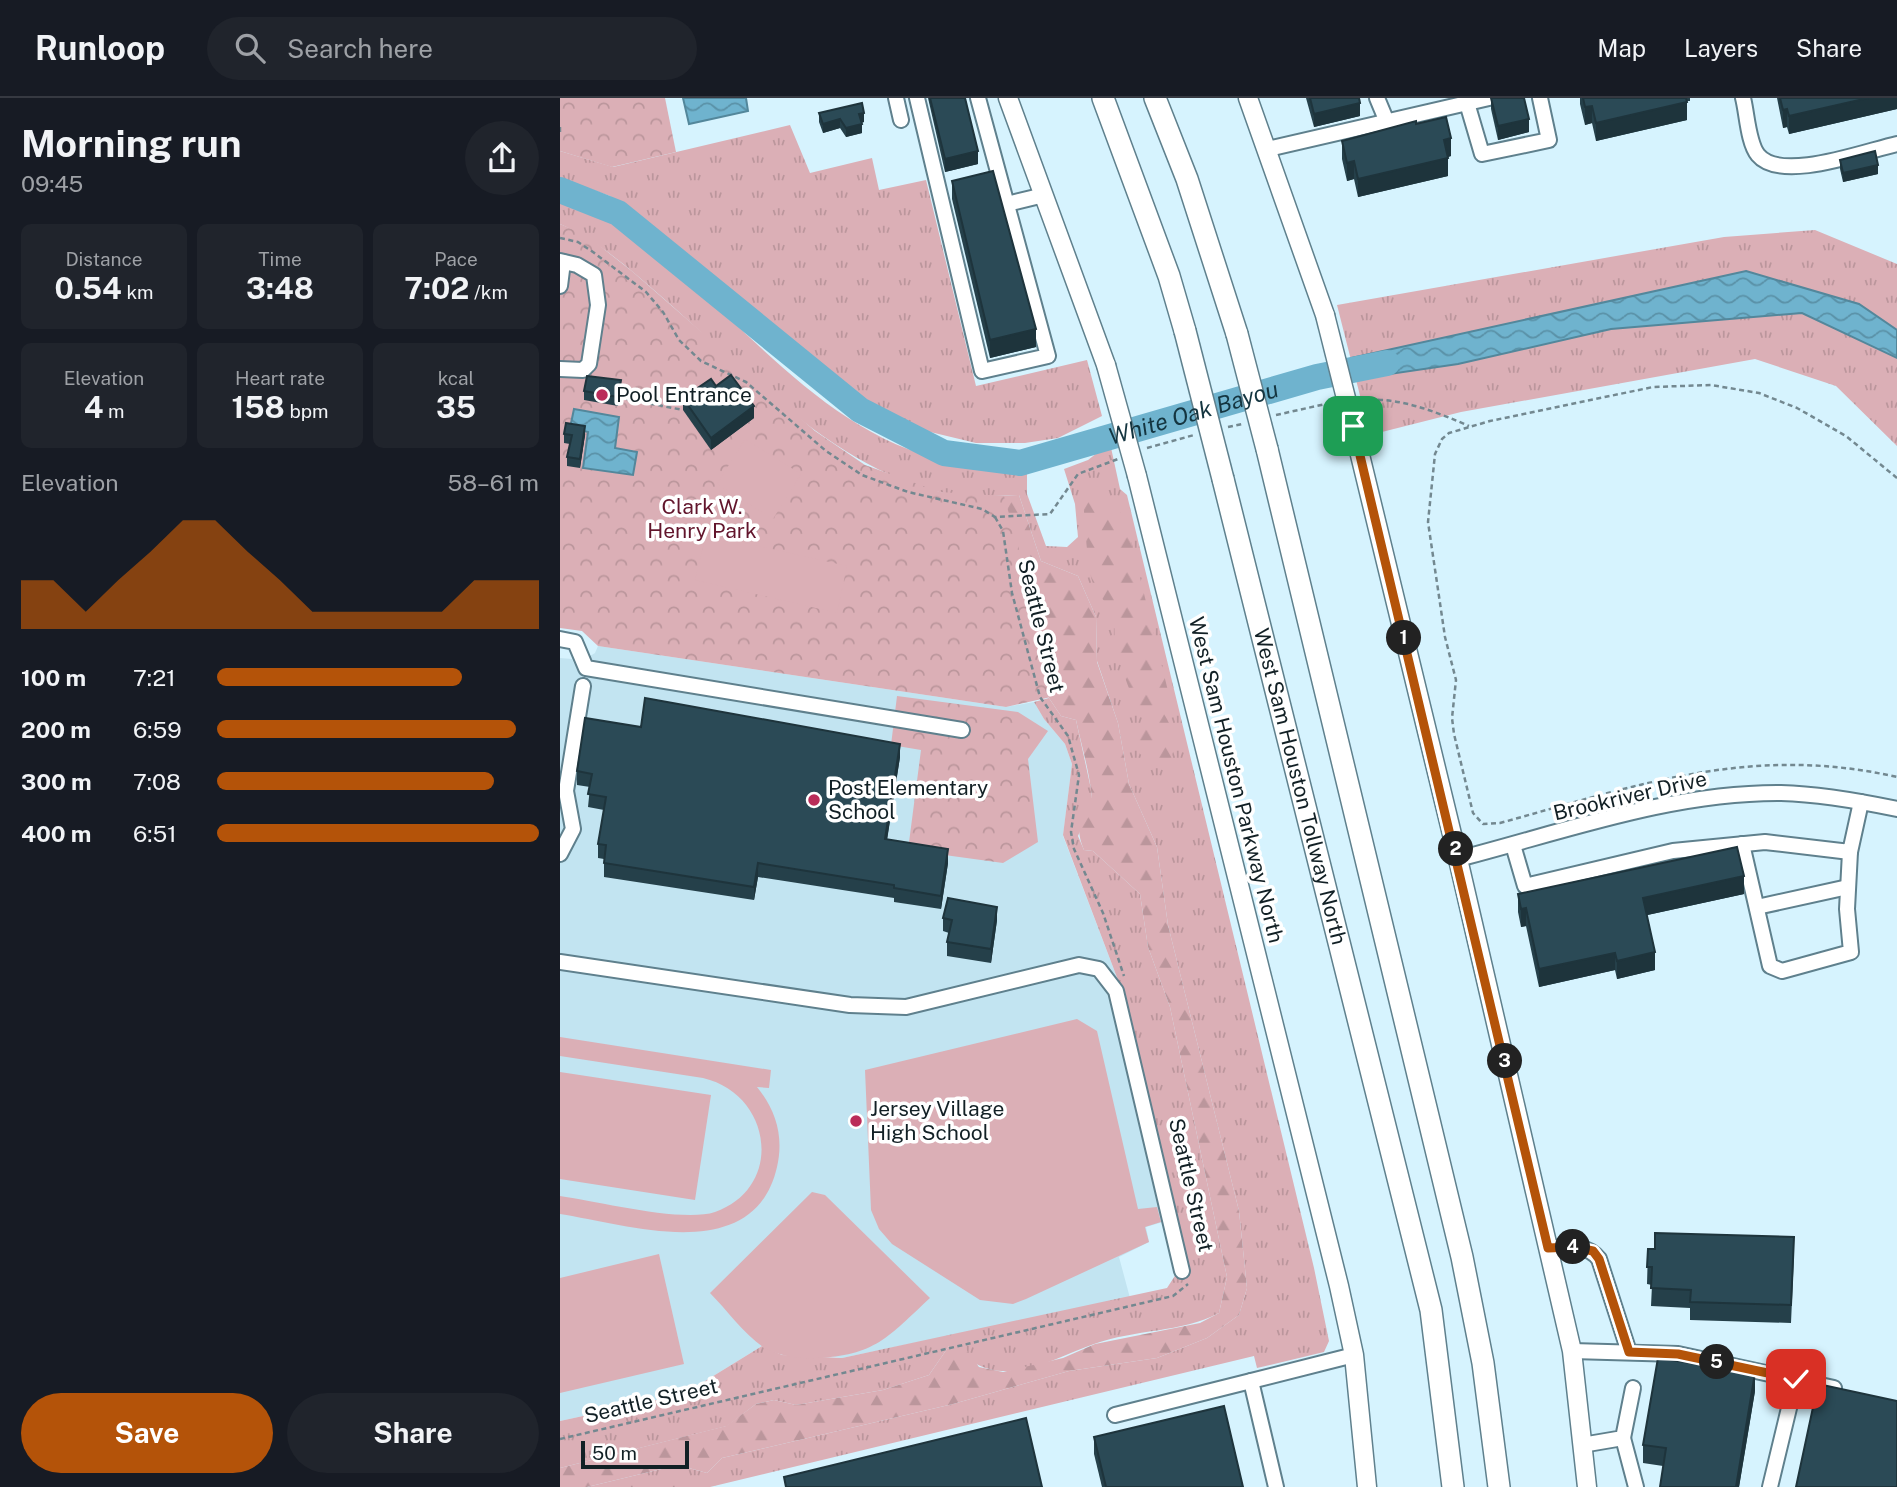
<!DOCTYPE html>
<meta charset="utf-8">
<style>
body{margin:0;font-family:"Public Sans",sans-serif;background:#20242c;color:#f1f3f6;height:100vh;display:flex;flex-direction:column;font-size:26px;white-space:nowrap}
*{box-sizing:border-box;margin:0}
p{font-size:23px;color:#9ea1a6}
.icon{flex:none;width:38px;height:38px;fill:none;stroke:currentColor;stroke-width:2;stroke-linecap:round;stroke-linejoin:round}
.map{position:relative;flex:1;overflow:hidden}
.drawer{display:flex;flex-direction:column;background:#171b24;width:560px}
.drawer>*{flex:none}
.scale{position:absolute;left:21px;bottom:18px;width:108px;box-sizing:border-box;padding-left:7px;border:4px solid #122025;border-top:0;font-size:19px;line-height:24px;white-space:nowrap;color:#122025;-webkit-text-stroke:5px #fff;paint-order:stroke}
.pin{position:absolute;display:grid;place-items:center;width:60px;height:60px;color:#fff;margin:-30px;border-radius:14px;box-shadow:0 4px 10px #0006}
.km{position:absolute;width:35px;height:35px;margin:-18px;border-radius:50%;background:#222;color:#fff;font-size:19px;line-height:35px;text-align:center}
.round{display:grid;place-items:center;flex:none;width:74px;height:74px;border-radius:37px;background:#20242c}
.headline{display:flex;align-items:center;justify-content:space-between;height:119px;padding:0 21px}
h1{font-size:38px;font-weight:700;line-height:52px}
.figures{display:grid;grid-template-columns:repeat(3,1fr);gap:10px;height:119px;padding:7px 21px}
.figures div{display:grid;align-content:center;border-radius:10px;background:#20242c;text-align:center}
.figures b{font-size:30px;font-weight:700}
.figures small{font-size:19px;font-weight:400}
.figures p{font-size:19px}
.chart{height:196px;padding:14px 21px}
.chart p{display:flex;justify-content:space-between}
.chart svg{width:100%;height:126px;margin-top:7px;fill:#b45309;opacity:.7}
.primary-button{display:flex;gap:14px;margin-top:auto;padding:14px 21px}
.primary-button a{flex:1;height:80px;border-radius:42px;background:#b45309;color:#fff;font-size:28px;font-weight:700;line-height:80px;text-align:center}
.primary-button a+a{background:#20242c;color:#f1f3f6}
ul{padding:0 21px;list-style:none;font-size:23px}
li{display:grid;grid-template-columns:112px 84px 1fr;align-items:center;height:52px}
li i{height:18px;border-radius:9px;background:#b45309}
header{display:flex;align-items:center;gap:42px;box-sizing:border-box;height:98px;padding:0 35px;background:#171b24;border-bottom:2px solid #363941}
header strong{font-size:33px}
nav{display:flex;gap:38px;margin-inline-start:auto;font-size:24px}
.search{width:490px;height:63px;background:#20242c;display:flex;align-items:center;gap:18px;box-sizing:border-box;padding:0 24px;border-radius:38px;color:#9ea1a6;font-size:26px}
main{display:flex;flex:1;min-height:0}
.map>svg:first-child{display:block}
</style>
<header>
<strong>Runloop</strong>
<div class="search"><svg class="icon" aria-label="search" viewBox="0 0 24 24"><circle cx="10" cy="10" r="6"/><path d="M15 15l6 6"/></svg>Search here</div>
<nav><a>Map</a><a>Layers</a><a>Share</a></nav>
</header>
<main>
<section class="drawer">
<div class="headline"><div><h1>Morning run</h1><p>09:45</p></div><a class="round"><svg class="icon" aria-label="share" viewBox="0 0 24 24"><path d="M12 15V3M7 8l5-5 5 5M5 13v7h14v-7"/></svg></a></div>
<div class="figures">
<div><p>Distance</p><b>0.54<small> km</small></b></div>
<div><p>Time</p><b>3:48</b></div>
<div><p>Pace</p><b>7:02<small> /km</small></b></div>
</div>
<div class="figures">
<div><p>Elevation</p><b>4<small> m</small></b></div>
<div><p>Heart rate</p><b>158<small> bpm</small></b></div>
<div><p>kcal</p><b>35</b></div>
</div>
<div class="chart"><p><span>Elevation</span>58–61 m</p>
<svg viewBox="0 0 160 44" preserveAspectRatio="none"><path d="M0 44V27L10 27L20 38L30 27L40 17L50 6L60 6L70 17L80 27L90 38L100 38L110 38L120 38L130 38L140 27L150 27L160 27V44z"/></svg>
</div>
<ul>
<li><b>100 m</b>7:21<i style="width:76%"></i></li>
<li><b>200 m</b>6:59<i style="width:93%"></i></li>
<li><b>300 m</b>7:08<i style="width:86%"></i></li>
<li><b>400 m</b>6:51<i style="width:100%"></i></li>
</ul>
<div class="primary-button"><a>Save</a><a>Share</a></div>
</section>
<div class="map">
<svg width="1337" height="1389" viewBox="0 0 1337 1389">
<defs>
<pattern id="grass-tufts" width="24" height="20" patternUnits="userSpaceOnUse" patternTransform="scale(1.75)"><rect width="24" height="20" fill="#dbafb6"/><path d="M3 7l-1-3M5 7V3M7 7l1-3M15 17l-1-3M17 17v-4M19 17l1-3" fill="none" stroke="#bb969c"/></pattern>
<pattern id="forest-firs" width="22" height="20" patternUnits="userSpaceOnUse" patternTransform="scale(1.75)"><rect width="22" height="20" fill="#dbafb6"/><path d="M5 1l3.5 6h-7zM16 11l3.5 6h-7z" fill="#bb969c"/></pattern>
<pattern id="park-crowns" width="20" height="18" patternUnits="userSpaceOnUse" patternTransform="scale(1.75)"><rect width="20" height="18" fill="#dbafb6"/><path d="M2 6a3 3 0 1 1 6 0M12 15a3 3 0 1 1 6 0" fill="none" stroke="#bb969c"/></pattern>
<pattern id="water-waves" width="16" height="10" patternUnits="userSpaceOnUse" patternTransform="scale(1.75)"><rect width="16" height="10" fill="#6fb3ce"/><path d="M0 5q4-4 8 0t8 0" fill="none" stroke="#5a91a7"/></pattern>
</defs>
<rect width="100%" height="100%" fill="#d6f3fe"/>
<!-- built -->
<polygon fill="#c2e4f1" points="38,548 446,609 474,604 484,621 505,646 512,666 503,738 561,890 613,1121 586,1129 589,1144 559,1159 570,1200 282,1260 202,1248 124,1296 0,1323 0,560 12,561 15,567 35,555"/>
<!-- grass -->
<g fill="url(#grass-tufts)">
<polygon points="230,27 250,75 312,60 319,92 366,82 416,288 527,262 542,318 498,340 465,345 416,345 362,332 305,306 261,277 87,125 50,98 0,80 0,53 53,69"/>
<path d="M 0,100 C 49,113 92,149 129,183 C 205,251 282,341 388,363 C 413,368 441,366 467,367 L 467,396 L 486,448 L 507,449 L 518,439 L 515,406 L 504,371 L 528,362 L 550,345 L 560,391 L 567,397 L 754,1170 L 769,1243 L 764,1254 L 697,1270 L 694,1258 L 150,1389 L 27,1389 L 118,1367 L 147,1375 L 162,1360 L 393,1306 L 509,1273 L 597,1260 L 647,1240 L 679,1217 L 687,1190 L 679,1113 L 608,827 L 597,749 L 569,686 L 558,625 L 537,563 L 536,519 L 518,478 L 481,463 L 459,397 C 433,398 404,400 379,394 C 268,366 187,273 103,200 C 71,172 39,143 0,126 Z"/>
<polygon points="1255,132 1337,166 1337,348 1276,288 1195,261 901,314 810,337 777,207 1164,139"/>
<path d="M 489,600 L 501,618 L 516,622 L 531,691 L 531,707 L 518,738 L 524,752 L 533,753 L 580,796 L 588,849 L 610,909 L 667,1179 L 659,1215 C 621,1235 575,1231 534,1246 C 505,1256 473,1275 442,1273 C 420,1272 406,1260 389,1248 L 369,1277 L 323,1292 L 236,1307 L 214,1302 L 196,1306 L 167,1328 L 0,1370 L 0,1323 L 124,1296 L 202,1248 L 222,1257 L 282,1260 L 607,1190 L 624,1164 L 561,890 L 503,737 L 512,666 L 505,646 L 484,621 L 474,604 Z"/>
</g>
<!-- forest -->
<g fill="url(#forest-firs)">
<path d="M 524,394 L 538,395 L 544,406 L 560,413 L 570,439 L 609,597 L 602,613 C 614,631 617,644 610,665 L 602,668 L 580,656 L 575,640 L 585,620 C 570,600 563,574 556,550 C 553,540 556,528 553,518 C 548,506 538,497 533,485 C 528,476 522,403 524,394 Z"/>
<path d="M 459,397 L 481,463 L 518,478 L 536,519 L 537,564 L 558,625 L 569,686 L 597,749 L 608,827 L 679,1113 L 687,1190 L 679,1217 L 647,1240 L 597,1260 L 509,1273 L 393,1306 L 162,1360 L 147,1375 L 118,1367 L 27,1389 L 0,1389 L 0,1370 L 166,1328 L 196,1306 L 214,1302 L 236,1307 L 323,1292 L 369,1277 L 389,1248 L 400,1243 L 419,1269 L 443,1274 L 503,1260 L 535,1246 L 640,1225 L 659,1215 L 667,1179 L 610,909 L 588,849 L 580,796 L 533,753 L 524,752 C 509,716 534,719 531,692 C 528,669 521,645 516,622 L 501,618 L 489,600 L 432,398 Z"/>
</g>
<!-- park -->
<g fill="url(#park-crowns)">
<polygon points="0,0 105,0 116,54 52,69 0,53"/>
<polygon points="0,126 26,137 73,174 255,333 305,367 380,394 444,398 500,597 446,609 38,548 22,533 0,530"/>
<polygon points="337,598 458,614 488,633 468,661 478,744 443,765 348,752 361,652 331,647"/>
</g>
<!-- pitch -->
<g fill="#dbafb6">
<polygon points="185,341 241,376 213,421 157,386"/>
<polygon points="146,436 287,468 277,515 135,482"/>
<polygon points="517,921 537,933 578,1111 597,1109 601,1124 585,1129 589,1144 466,1201 453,1206 420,1202 332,1146 319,1131 311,1112 305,972"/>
<path d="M 0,939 L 211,972 L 209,990 L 197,989 C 216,1012 224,1039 217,1069 C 194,1169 70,1127 0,1116 L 0,1098 C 37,1103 122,1125 155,1114 C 225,1089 212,996 143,980 L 0,958 Z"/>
<polygon points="0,974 151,997 135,1102 0,1081"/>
<path d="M 252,1094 L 265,1097 L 370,1200 C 328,1239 315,1258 255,1260 C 238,1261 218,1258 203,1249 C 184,1236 166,1211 150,1195 Z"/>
<polygon points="99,1156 124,1266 0,1295 0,1180"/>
</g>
<!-- water -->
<g fill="url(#water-waves)" stroke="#53879b" stroke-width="2">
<polygon points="123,0 186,0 188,13 129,26"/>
<polygon points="1186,173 1299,206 1337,232 1337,260 1242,215 1051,231 898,266 796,281 791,260"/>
<polygon points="14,311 59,319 55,350 77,354 73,377 23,370 28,334 10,330"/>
</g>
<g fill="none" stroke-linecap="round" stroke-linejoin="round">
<!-- river -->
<path stroke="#6fb3ce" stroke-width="26" id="s1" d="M 0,92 L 58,115 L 300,312 L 384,355 L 460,365 L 757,279 L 827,265"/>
<defs>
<g id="minor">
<polyline points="336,0 341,22"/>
<polyline points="357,0 422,273 488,258 418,0"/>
<polyline points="817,0 827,24"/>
<path d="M 1183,0 C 1187,15 1188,45 1198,57 C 1221,85 1305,53 1337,46"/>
<polyline points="907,5 922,56 989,42 980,0"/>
<polyline points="708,51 929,0"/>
<polyline points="447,106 484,97"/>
<polyline points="0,163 17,167 34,177 38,207 29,266 23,272 0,271"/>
<polyline points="0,188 3,164"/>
<polyline points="0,541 15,544 26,570 402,632"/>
<polyline points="1182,746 1210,868 1222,873 1291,854 1287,811 1290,754"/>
<polyline points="953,747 965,788 1113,753 1205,744 1290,754 1301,704"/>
<polyline points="0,756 13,731 6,693 23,588"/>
<path d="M 898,761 C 1003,734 1112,694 1221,695 C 1260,696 1299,703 1337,711"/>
<polyline points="1197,809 1288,789"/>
<polyline points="0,864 290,907 346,909 519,867 539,871 556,893 622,1173"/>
<path d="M 988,1150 C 1006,1149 1027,1145 1039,1161 L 1069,1254"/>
<polyline points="1012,1253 1118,1256 1274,1290"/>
<polyline points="691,1283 794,1257"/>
<polyline points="555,1317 691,1283 716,1389"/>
<polyline points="1063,1340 1076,1389"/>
<polyline points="1022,1347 1063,1340 1073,1290"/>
<polyline points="1210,1389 1236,1281"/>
</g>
<g id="major">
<polyline points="448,0 546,267"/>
<polyline points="688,0 765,217"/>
<polyline points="793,328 898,761 1012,1253 1027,1389"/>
<polyline points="577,378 779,1188 794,1257 807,1389"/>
</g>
<g id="highway">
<polyline points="543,0 609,178 625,233"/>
<polyline points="595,0 627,81 677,236"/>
<polyline points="707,351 902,1159 923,1265 939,1389"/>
<path id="s2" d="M 663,381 L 871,1212 L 893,1389"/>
</g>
</defs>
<!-- minor casing -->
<use href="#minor" stroke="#5f808d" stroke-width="18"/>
<!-- major casing -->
<use href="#major" stroke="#5f808d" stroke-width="21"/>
<!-- highway casing -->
<use href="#highway" stroke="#5f808d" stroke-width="24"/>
<!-- path -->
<g stroke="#738890" stroke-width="2.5" stroke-dasharray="5 3.5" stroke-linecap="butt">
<polyline points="0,29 0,37"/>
<polyline points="0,140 18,144 33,154 86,194 103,214 119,242 141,263 186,284 266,353 302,377 348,394 422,411 435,419 490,416 518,376 558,361"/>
<polyline points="60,287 63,290 62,300 123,312"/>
<path d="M 801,302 C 840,299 874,313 909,328"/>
<polyline points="716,317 770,305"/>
<polyline points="668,329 682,326"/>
<polyline points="587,350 634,337"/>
<path d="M 1337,380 L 1286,338 L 1237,310 L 1199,295 L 1151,287 L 1093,289 L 930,323 L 889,335 L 882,341 L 875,356 L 868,424 L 885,539 L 896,582 L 892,620 L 894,636 L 913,715 L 923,726 L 940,725 C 1078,687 1192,646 1337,679"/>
<polyline points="435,419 443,433 452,495 480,599 508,638 519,677 511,734 514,751 543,815 564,878"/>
<polyline points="0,1341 613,1198 628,1186"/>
</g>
<!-- minor -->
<use href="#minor" stroke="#fff" stroke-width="14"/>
<!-- major -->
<use href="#major" stroke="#fff" stroke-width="18"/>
<!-- highway -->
<use href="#highway" stroke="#fff" stroke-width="21"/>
<defs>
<g id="major-bridge">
<polyline points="765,217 793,328"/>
<polyline points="546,267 577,378"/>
</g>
<g id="highway-bridge">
<polyline points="625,233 663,381"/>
<polyline points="677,236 707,351"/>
</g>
</defs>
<!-- major-bridge casing -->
<use href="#major-bridge" stroke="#5f808d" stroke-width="21" stroke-linecap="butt"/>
<!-- highway-bridge casing -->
<use href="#highway-bridge" stroke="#5f808d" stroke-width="24" stroke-linecap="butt"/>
<!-- major-bridge -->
<use href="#major-bridge" stroke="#fff" stroke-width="18"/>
<!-- highway-bridge -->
<use href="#highway-bridge" stroke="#fff" stroke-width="21"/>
</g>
<!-- wall -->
<g fill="#25404a">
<polygon points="368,0 405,0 418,66 385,74"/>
<polygon points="746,0 799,0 800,18 754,29"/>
<polygon points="931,0 964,0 969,34 938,42 931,11"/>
<polygon points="1020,0 1130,0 1130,3 1127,3 1127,22 1036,43 1032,25 1025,27 1020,6"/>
<polygon points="1217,0 1337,0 1337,11 1229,36 1227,29 1223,30"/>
<polygon points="259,15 304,24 301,25 302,35 286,39 280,30 263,35 259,24"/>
<polygon points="856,26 891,58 888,59 888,78 798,99 794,81 787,83 782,61 782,43"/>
<polygon points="1280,62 1318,76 1283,84 1280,71"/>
<polygon points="392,83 476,249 430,260 392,101"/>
<polygon points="156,288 194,320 151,352 123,312 123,300"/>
<polygon points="61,291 58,308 24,302 24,293"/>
<polygon points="4,336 25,337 20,370 7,368 7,359 10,346 4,345"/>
<polygon points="81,629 340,659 327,741 388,765 381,811 334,804 334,800 198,779 194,802 44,779 44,761 38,760 38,746 44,712 28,709 30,689 17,687 17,673"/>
<polygon points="958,796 1184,796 1087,817 1095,872 1057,881 1055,872 979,889 966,828 961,829 958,814"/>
<polygon points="383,820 437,822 431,865 387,858 387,844 389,835 383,833"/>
<polygon points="1088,1151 1234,1157 1231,1225 1130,1222 1130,1210 1091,1208 1092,1187 1087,1186"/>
<polygon points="1195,1293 1179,1389 1100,1389 1103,1368 1083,1365 1083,1347"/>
<polygon points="534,1339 683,1389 542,1389 534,1356"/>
</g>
<!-- shaded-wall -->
<g fill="#1e343c">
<polygon points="1308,0 1337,0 1337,11 1229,36 1229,18"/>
<polygon points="1127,4 1127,22 1036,43 1036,25"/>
<polygon points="800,5 800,18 754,29 754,16"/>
<polygon points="1032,8 1032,25 1025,27 1025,9"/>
<polygon points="1227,11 1227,29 1223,30 1223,12"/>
<polygon points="304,15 304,24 299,25 299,16"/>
<polygon points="280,21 280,30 263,35 263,26"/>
<polygon points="969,21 969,34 938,42 938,28"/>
<polygon points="302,26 302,35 286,39 286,30"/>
<polygon points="891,40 891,58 884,60 884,42"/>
<polygon points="418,53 418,66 385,74 385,61"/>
<polygon points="888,60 888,78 798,99 798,81"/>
<polygon points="794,63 794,81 787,83 787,65"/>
<polygon points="1318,67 1318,76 1283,84 1283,75"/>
<polygon points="476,231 476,249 430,260 430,242"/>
<polygon points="194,308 194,320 151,352 151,340"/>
<polygon points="25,328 25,337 20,370 20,361"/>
<polygon points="340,646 340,659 325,755 325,741"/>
<polygon points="388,751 388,765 381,811 381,798"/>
<polygon points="198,765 198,779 194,802 194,789"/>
<polygon points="1184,778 1184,796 1083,818 1083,800"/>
<polygon points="437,809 437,822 431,865 431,851"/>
<polygon points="966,810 966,828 961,829 961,811"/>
<polygon points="1095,854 1095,872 1057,881 1057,863"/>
<polygon points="1055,855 1055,872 979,889 979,871"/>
<polygon points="1195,1275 1195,1293 1179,1389 1176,1389"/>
</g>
<!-- building -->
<g fill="#2b4a56" stroke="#1e343c" stroke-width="2">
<polygon points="370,0 405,0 418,53 385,61"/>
<polygon points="750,0 799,0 800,5 754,16"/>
<polygon points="931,0 964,0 969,21 938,28"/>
<polygon points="1023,0 1126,0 1127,4 1036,25 1032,8 1025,9"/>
<polygon points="1220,0 1308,0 1229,18 1227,11 1223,12"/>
<polygon points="302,5 304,15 299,16 302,26 286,30 280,21 263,26 259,15"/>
<polygon points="886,19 891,40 884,42 888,60 798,81 794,63 787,65 782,43 856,23 856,26"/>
<polygon points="1315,53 1318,67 1283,75 1280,62"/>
<polygon points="433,73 476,231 430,242 392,83"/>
<polygon points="171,277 194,308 151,340 123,300 151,281 156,288"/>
<polygon points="27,278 61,282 58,299 24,293"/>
<polygon points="6,325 25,328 20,361 7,359 12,337 4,336"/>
<polygon points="85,600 340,646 325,741 388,751 381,798 334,790 334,787 198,765 194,789 44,765 46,747 38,746 46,699 28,696 32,676 17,673 25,620 81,629"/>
<polygon points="1177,749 1184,778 1083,800 1095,854 1057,863 1055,855 979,871 966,810 961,811 958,796"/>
<polygon points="388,800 437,809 431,851 387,844 392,822 383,820"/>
<polygon points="1095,1135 1234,1139 1231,1207 1130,1204 1131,1192 1091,1190 1092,1169 1087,1169 1088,1151 1095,1151"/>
<polygon points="1098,1260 1195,1275 1176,1389 1100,1389 1106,1350 1083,1347"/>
<polygon points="1258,1286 1337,1303 1337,1389 1236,1389"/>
<polygon points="664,1308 683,1389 546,1389 534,1339"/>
<polygon points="466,1320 482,1389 226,1389 224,1379"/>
</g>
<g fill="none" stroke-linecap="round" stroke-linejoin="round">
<defs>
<polyline id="route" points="793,328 988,1150 1013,1149 1033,1153 1039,1161 1069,1254 1118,1256 1236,1281"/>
</defs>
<!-- route casing -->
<use href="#route" stroke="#fff" stroke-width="14"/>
<!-- route -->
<use href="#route" stroke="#b45309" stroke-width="9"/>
</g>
<!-- markers -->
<g fill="#ba2c59" stroke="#fff" stroke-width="2.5">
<circle cx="42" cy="297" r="7"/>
<circle cx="254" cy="702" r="7"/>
<circle cx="296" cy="1023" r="7"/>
</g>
<g text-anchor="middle" stroke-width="7" stroke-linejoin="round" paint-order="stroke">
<!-- poi labels -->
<g font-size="21" fill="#122025" stroke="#fff" text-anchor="start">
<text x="56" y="304">Pool Entrance</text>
<text x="268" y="697">Post Elementary<tspan x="268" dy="24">School</tspan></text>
<text x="310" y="1018">Jersey Village<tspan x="310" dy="24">High School</tspan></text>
</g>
<!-- park labels -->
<g font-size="21" fill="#62152c" stroke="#fff">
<text x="142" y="416">Clark W.<tspan x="142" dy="24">Henry Park</tspan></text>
</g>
<!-- street labels -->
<g font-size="21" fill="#122025" stroke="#fff">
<text transform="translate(481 528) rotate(76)" y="7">Seattle Street</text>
<text transform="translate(676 682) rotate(76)" y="7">West Sam Houston Parkway North</text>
<text dy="7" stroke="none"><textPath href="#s2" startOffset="317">West Sam Houston Tollway North</textPath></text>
<text transform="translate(1070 698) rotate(-13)" y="7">Brookriver Drive</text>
<text transform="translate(631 1087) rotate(77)" y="7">Seattle Street</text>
<text transform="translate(91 1303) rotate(-13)" y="7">Seattle Street</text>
</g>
<!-- water labels -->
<g font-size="23" font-style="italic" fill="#143540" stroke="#fff">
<text dy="8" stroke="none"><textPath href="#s1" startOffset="726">White Oak Bayou</textPath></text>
</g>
</g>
</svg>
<div class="scale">50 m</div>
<div class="pin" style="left:793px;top:328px;background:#1e9e55"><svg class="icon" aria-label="arrive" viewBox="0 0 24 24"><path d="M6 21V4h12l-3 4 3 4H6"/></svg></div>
<div class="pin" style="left:1236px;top:1281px;background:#d93025"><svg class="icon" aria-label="check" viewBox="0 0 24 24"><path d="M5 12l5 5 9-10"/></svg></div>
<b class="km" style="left:844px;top:540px">1</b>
<b class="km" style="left:896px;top:751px">2</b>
<b class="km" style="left:945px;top:963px">3</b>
<b class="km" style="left:1013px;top:1149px">4</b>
<b class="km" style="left:1157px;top:1264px">5</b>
</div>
</main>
